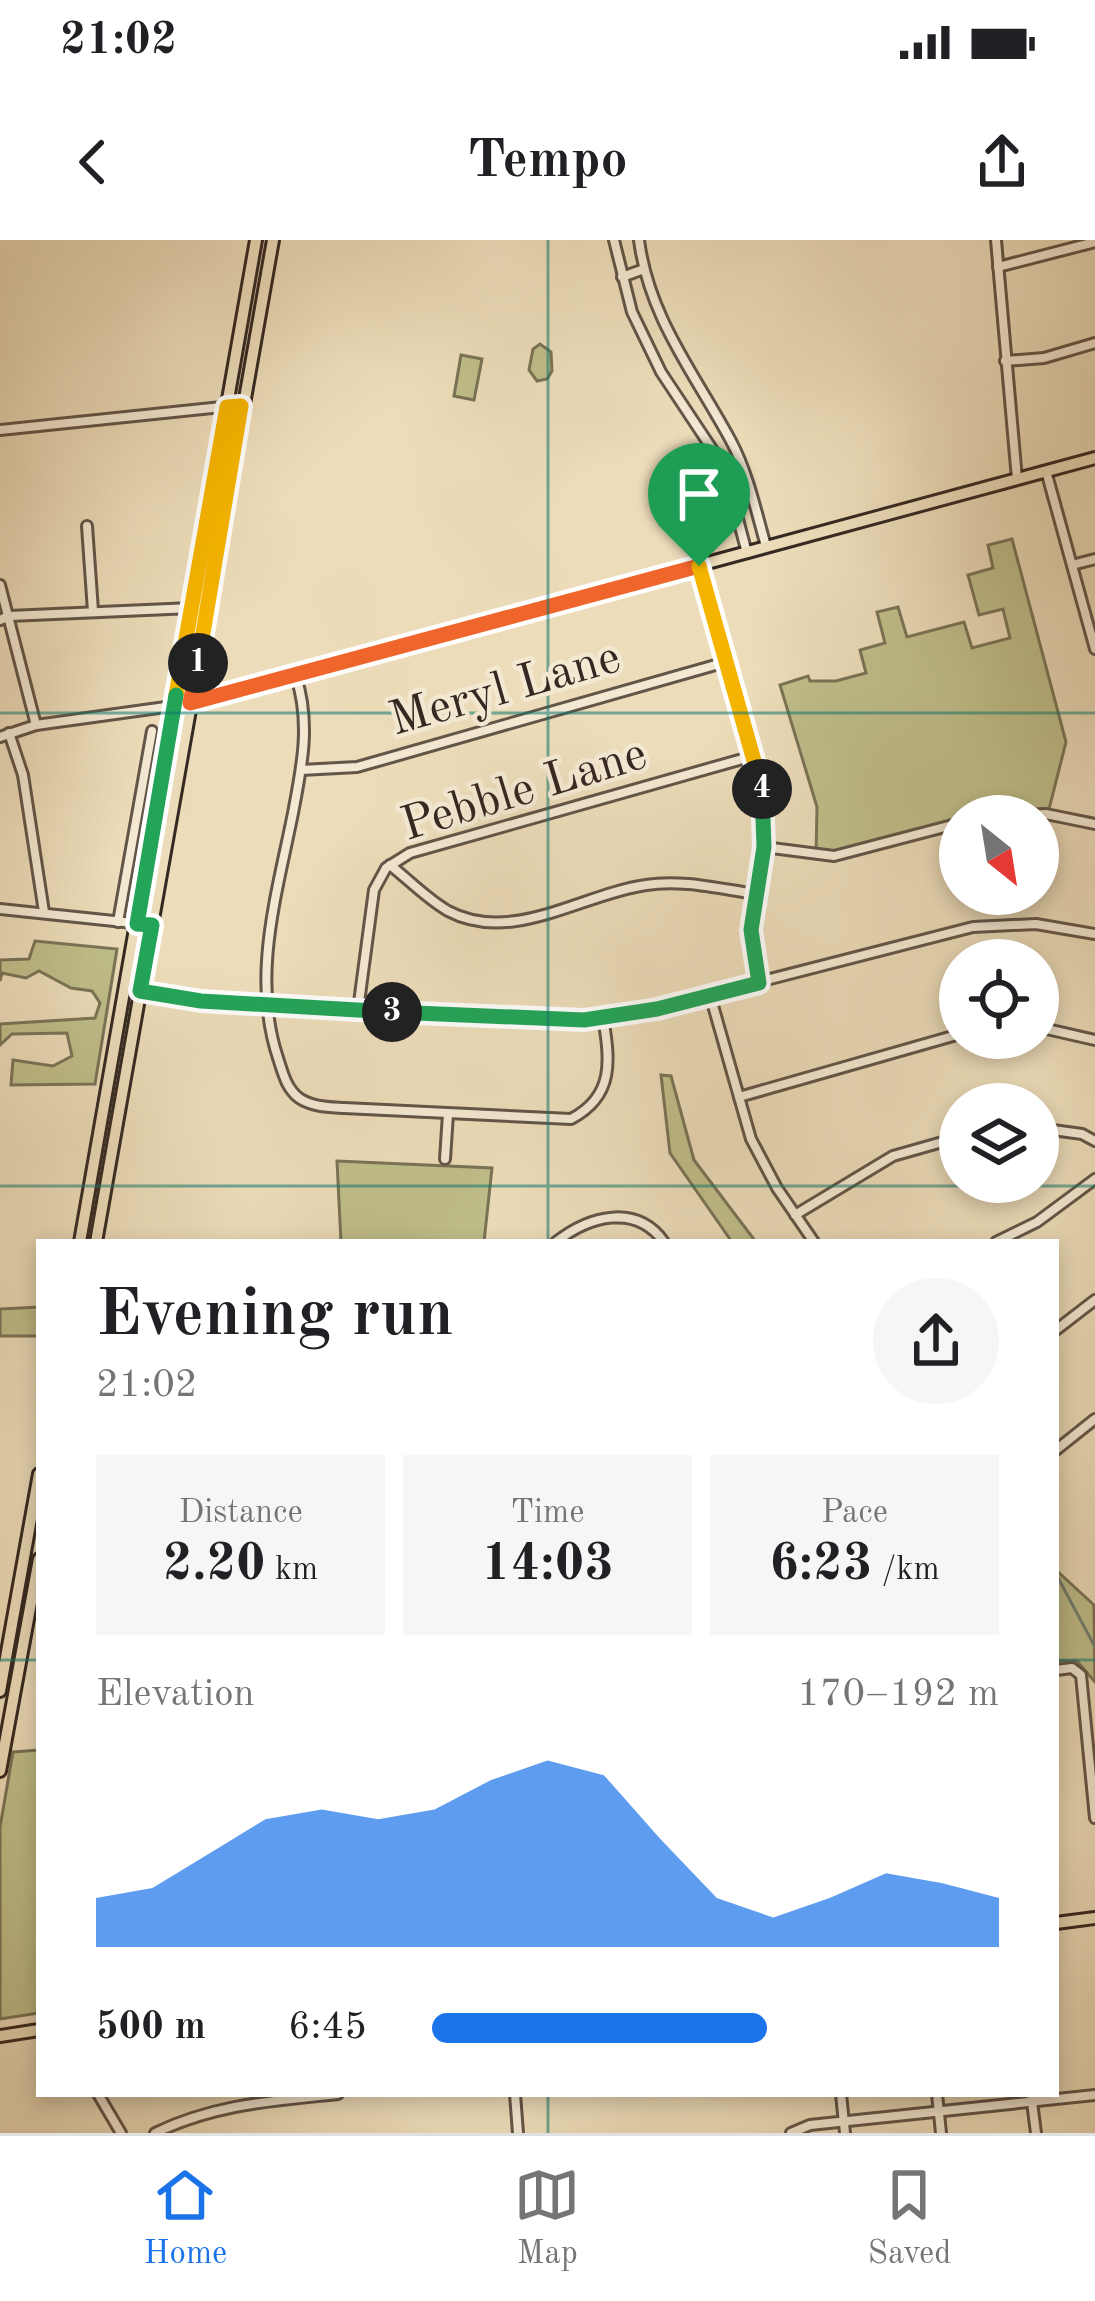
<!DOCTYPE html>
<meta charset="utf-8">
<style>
body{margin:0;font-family:"Old Standard TT",serif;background:#f6f6f6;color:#202124;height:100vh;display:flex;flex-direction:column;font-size:45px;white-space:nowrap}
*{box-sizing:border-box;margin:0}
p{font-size:39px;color:#757577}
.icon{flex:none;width:66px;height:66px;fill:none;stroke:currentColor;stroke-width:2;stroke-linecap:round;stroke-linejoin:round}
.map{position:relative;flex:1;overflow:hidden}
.side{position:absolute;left:36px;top:999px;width:1023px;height:858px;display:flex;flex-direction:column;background:#fff;border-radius:0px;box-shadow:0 6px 18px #0003}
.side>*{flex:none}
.needle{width:78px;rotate:150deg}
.controls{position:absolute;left:939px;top:555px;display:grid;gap:24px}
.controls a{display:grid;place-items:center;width:120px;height:120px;border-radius:50%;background:#fff;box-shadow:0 6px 18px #0003;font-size:60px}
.pin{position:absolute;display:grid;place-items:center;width:102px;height:102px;color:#fff;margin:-123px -51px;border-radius:50% 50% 50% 0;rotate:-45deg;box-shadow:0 0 12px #0007}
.pin .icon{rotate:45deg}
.km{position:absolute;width:60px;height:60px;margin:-30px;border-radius:50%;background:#222;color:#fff;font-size:33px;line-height:60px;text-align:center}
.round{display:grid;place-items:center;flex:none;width:126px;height:126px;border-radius:63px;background:#f6f6f6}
.summary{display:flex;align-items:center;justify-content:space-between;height:204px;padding:0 60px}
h1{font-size:66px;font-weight:800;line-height:90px}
.stats{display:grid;grid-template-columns:repeat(3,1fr);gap:18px;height:204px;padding:12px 60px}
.stats div{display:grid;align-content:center;border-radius:0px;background:#f6f6f6;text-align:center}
.stats b{font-size:51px;font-weight:800}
.stats small{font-size:33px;font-weight:400}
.stats p{font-size:33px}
.chart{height:336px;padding:24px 60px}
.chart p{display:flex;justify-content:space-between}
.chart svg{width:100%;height:216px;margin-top:12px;fill:#1a73e8;opacity:.7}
ul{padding:0 60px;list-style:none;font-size:39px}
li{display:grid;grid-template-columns:192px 144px 1fr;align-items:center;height:90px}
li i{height:30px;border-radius:15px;background:#1a73e8}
.status{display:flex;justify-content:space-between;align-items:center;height:84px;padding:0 60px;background:#fff;direction:ltr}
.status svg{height:33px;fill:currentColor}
header{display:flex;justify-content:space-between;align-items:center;height:156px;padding:0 60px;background:#fff;font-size:54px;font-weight:800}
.tab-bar{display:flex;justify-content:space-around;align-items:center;height:168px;border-top:3px solid #e0e0e0;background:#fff;font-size:33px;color:#757577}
.tab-bar a{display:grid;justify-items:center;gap:6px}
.tab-bar .on{color:#1a73e8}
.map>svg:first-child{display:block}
</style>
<div class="status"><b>21:02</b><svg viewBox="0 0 49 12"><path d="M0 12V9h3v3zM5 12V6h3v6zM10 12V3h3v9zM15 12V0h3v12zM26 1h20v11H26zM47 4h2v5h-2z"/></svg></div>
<header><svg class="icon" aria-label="back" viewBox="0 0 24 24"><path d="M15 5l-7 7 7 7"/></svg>Tempo<svg class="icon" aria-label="share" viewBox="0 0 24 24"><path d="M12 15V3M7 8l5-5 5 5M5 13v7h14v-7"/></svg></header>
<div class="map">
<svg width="1095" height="1893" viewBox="0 0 1095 1893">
<rect width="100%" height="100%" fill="#ecdcb9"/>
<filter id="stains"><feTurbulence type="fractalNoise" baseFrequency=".00167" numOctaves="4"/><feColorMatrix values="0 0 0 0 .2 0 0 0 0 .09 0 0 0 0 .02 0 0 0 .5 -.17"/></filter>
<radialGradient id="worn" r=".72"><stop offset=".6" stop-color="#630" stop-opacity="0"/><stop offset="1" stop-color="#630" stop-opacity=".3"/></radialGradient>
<!-- green -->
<g fill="#bfbe8a" stroke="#7a7356" stroke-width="3">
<polygon points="540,104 551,112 552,131 547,139 537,141 529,130 533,109"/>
<polygon points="461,115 482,119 474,160 454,156"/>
<polygon points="1012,299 1066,502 1048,573 960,576 960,590 816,617 817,567 780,445 808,436 810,441 836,441 866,433 860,410 885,403 877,372 898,367 907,397 964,382 972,408 1010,398 1003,369 979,375 968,335 993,328 988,305"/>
<polygon points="35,701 117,709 95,844 11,845 13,820 53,826 72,816 67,793 12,794 0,805 0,784 95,778 100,763 92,751 71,748 39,731 26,738 2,733 0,741 0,720 29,719"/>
<polygon points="661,835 671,836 694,920 756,1002 732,1002 670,913"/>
<polygon points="337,921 492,928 484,1002 341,1002"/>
<polygon points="39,1067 39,1096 0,1096 0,1069"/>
<polygon points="1056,1330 1094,1365 1095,1442 1077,1421 1056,1421"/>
<polygon points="39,1510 39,1773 0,1779 0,1587 13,1512"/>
</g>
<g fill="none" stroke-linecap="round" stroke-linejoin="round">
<!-- stream -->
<polyline stroke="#728173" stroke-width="3" points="1056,1334 1095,1407"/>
<defs>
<g id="minor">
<polyline points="614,0 632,72 661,132 716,215 734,264 747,313"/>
<path d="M 639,0 C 649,78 695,134 731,201 C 748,233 756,271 766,306"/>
<polyline points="996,0 1017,239"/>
<polyline points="998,27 1095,2"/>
<polyline points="622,37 644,29"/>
<polyline points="1005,121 1044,118 1095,103"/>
<polyline points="0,190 241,165"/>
<polyline points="1046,231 1095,409"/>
<polyline points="87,286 93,371"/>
<polyline points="1072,325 1095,319"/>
<polyline points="699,326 762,553 764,607 751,690 759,743"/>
<polyline points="0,345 36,485"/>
<polyline points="0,380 9,376 192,368"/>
<path d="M 296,437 C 311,483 302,526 293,573 C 277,654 251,737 278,818 C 283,833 286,848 299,858 C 312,867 329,867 344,868 L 571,879 C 615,856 610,820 603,777"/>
<polyline points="9,493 23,535 44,672"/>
<polyline points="0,497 36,485 173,466"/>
<polyline points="301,530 357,527 726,422"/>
<polyline points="994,576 1046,574 1095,584"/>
<polyline points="764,607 834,616 960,583"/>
<path d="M 390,625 C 409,640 427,659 448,671 C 512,705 582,654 646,645 C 682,639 720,649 756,654"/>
<polyline points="0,669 152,685"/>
<polyline points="118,682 152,491"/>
<polyline points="125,748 201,761 584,780 657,768 973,687 1036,684 1095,694"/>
<polyline points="710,755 751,899 777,948 814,1002"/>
<polyline points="358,770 374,650 386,628 410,613 753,516"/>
<polyline points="1038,787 1095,800"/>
<polyline points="739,857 960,794"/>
<polyline points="1038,888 1082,894 1095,901"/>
<polyline points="445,919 448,874"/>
<polyline points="795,975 893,916 960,897"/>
<path d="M 556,1002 C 589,976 636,963 664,1002"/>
<polyline points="996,1002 1037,982 1095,939"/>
<polyline points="1056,1090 1095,1060"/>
<polyline points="1056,1210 1095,1179"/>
<polyline points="1056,1430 1072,1428 1081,1435 1095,1578"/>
<polyline points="98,1854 121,1893"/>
<polyline points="515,1854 518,1893"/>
<polyline points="841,1854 845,1893"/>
<polyline points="937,1854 941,1893"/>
<polyline points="1031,1854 1036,1893"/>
<path d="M 155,1893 C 215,1864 272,1861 338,1854"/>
<polyline points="791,1893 810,1885 1095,1855"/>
</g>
<g id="major">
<polyline points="190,463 1095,218"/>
<polyline points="80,1002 256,0"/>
<polyline points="96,1002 273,0"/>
<polyline points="0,1451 39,1234"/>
<polyline points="0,1531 39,1319"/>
<polyline points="1056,1683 1095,1678"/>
<polyline points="0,1796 39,1790"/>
</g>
</defs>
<!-- minor casing -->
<use href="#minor" stroke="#635548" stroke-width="14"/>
<!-- major casing -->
<use href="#major" stroke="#352822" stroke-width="16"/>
<!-- minor -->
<use href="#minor" stroke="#f3e8d2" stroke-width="8"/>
<!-- major -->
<use href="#major" stroke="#ecdcb9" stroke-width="10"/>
</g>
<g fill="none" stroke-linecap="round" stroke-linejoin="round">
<defs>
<polyline id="split-1" points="198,423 190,463 699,326"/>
<polyline id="split-2" points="176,455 227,167 241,166 198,423"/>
<polyline id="split-3" points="176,455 137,684 152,685 140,751 201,761 392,772"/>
<polyline id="split-4" points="392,772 584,780 657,769 759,743 751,690 764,607 762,549"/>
<polyline id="split-5" points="699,326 762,549"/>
</defs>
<!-- split-1 casing -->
<use href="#split-1" stroke="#fff" stroke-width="24"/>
<!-- split-2 casing -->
<use href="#split-2" stroke="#fff" stroke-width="24"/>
<!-- split-3 casing -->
<use href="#split-3" stroke="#fff" stroke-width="24"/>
<!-- split-4 casing -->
<use href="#split-4" stroke="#fff" stroke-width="24"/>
<!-- split-5 casing -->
<use href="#split-5" stroke="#fff" stroke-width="24"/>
<!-- split-1 -->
<use href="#split-1" stroke="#f0652b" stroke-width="15"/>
<!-- split-2 -->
<use href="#split-2" stroke="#f5b400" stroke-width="15"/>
<!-- split-3 -->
<use href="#split-3" stroke="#22a559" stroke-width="15"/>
<!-- split-4 -->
<use href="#split-4" stroke="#22a559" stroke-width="15"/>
<!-- split-5 -->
<use href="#split-5" stroke="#f5b400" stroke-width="15"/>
</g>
<!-- grid -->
<path fill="none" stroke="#0f766e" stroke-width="3" stroke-opacity="0.55" d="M 548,0 L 548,1002M 0,473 L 1095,473M 0,946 L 1095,946M 0,1420 L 39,1420M 1056,1420 L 1095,1420M 548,1854 L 548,1893"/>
<g text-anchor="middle" stroke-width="9" stroke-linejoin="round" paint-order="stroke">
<!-- street labels -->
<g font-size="48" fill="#352822" stroke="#f3e8d2">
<text transform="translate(504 446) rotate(-16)" y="17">Meryl Lane</text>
<text transform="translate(523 547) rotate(-17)" y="17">Pebble Lane</text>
</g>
</g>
<rect width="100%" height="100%" filter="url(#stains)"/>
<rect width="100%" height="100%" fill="url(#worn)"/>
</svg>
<div class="controls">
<a><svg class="needle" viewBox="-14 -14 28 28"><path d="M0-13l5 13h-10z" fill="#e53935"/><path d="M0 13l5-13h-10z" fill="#757577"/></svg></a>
<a><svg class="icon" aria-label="locate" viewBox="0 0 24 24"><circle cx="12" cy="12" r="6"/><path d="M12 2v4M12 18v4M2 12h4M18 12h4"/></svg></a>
<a><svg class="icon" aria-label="layers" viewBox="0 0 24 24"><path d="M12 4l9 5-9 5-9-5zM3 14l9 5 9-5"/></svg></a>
</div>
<div class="pin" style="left:699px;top:326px;background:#1e9e55"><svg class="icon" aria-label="arrive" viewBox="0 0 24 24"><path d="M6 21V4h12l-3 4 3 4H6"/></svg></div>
<b class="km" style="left:198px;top:423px">1</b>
<b class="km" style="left:392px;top:772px">3</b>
<b class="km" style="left:762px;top:549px">4</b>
<section class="side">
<div class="summary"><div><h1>Evening run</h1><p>21:02</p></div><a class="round"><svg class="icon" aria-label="share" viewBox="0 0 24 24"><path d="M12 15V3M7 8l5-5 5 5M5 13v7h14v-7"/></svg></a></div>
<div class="stats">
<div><p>Distance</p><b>2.20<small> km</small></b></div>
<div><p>Time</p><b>14:03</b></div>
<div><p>Pace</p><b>6:23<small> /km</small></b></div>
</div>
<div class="chart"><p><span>Elevation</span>170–192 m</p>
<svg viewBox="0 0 160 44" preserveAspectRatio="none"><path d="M0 44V34L10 32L20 25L30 18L40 16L50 18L60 16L70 10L80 6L90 9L100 22L110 34L120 38L130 34L140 29L150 31L160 34V44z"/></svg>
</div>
<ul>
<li><b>500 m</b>6:45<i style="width:59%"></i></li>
</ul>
</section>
</div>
<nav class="tab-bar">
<a class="on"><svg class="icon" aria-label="home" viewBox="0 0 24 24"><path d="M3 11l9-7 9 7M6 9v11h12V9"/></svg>Home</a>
<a><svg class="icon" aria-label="map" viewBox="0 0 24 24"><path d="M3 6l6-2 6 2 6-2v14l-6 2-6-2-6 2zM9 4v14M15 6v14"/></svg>Map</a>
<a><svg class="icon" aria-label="saved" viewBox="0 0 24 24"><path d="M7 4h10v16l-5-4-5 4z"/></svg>Saved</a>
</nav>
